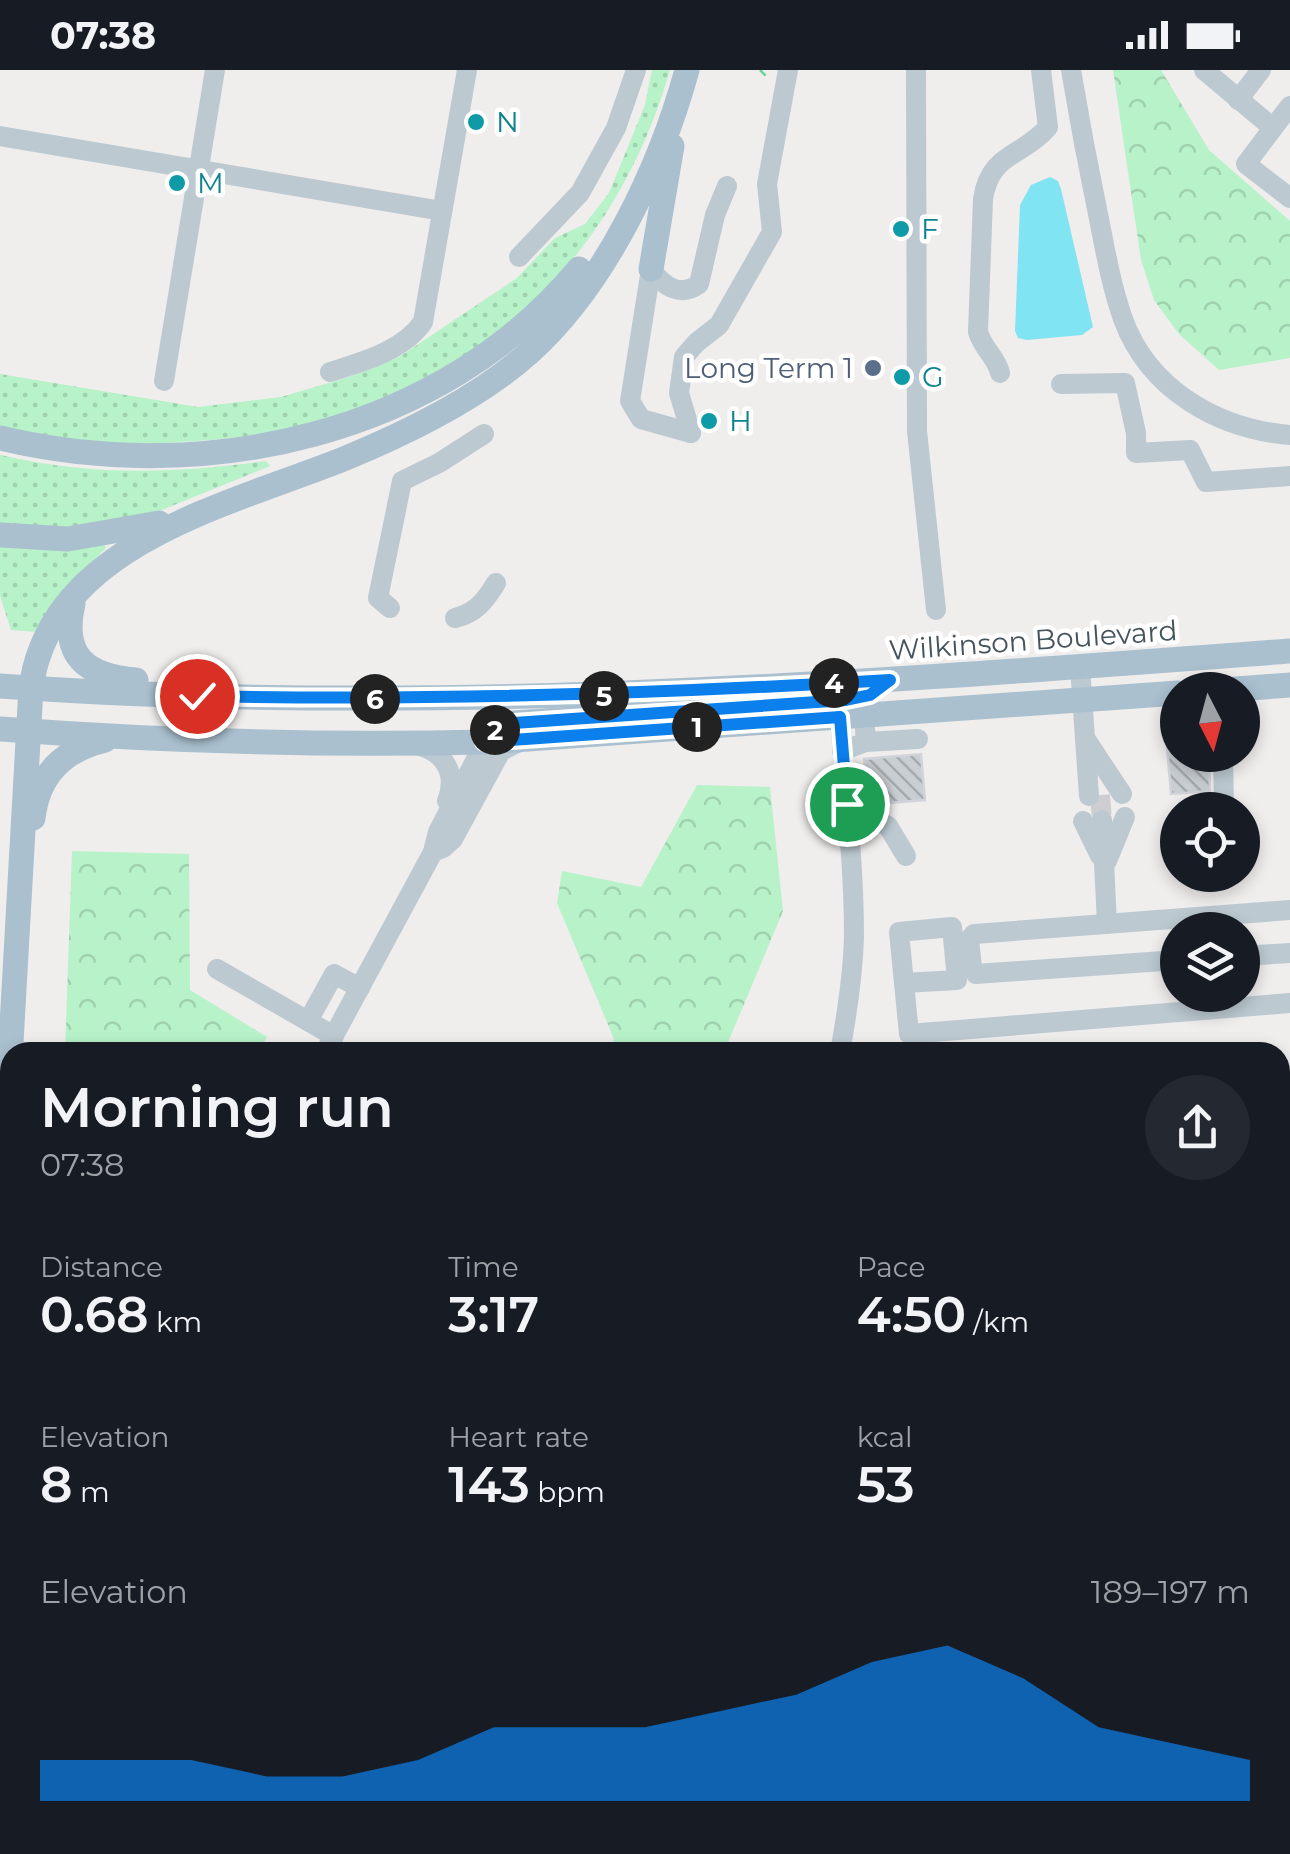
<!DOCTYPE html>
<meta charset="utf-8">
<style>
body{margin:0;font-family:Montserrat,sans-serif;background:#242831;color:#f1f3f6;height:100vh;display:flex;flex-direction:column;font-size:38px;white-space:nowrap}
*{box-sizing:border-box;margin:0}
p{font-size:32px;color:#9ea1a6}
.icon{flex:none;width:55px;height:55px;fill:none;stroke:currentColor;stroke-width:2;stroke-linecap:round;stroke-linejoin:round}
.map{position:relative;flex:1;overflow:hidden}
.panel{position:absolute;left:0px;top:972px;width:1290px;height:812px;display:flex;flex-direction:column;background:#171b24;border-radius:30px 30px 0 0;box-shadow:0 5px 15px #0003}
.panel>*{flex:none}
.needle{width:65px;rotate:174deg}
.tools{position:absolute;left:1160px;top:602px;display:grid;gap:20px}
.tools a{display:grid;place-items:center;width:100px;height:100px;border-radius:50%;background:#171b24;box-shadow:0 5px 15px #0003;font-size:50px}
.pin{position:absolute;display:grid;place-items:center;width:85px;height:85px;color:#fff;margin:-42px;border:5px solid #fff;border-radius:50%;box-shadow:0 2px 10px #0007}
.km{position:absolute;width:50px;height:50px;margin:-25px;border-radius:50%;background:#222;color:#fff;font-size:28px;line-height:50px;text-align:center}
.round{display:grid;place-items:center;flex:none;width:105px;height:105px;border-radius:52px;background:#242831}
.summary{display:flex;align-items:center;justify-content:space-between;height:170px;padding:0 40px}
h1{font-size:55px;font-weight:600;line-height:75px}
.stats{display:grid;grid-template-columns:repeat(3,1fr);gap:15px;height:170px;padding:10px 40px}
.stats div{display:grid;align-content:center}
.stats b{font-size:50px;font-weight:600}
.stats small{font-size:28px;font-weight:400}
.stats p{font-size:28px}
.chart{height:280px;padding:20px 40px}
.chart p{display:flex;justify-content:space-between}
.chart svg{width:100%;height:180px;margin-top:10px;fill:#0b80ec;opacity:.7}
.status{display:flex;justify-content:space-between;align-items:center;height:70px;padding:0 50px;background:#171b24;direction:ltr}
.status svg{height:28px;fill:currentColor}
.map>svg:first-child{display:block}
</style>
<div class="status"><b>07:38</b><svg viewBox="0 0 49 12"><path d="M0 12V9h3v3zM5 12V6h3v6zM10 12V3h3v9zM15 12V0h3v12zM26 1h20v11H26zM47 4h2v5h-2z"/></svg></div>
<div class="map">
<svg width="1290" height="1784" viewBox="0 0 1290 1784">
<defs>
<pattern id="grass-dots" width="8" height="8" patternUnits="userSpaceOnUse" patternTransform="scale(2.5)"><rect width="8" height="8" fill="#b7f2c9"/><path d="M2 2h.1M6 6h.1" fill="none" stroke="#9fd1af" stroke-width="1.8" stroke-linecap="round"/></pattern>
<pattern id="forest-crowns" width="20" height="18" patternUnits="userSpaceOnUse" patternTransform="scale(2.5)"><rect width="20" height="18" fill="#b7f2c9"/><path d="M2 6a3 3 0 1 1 6 0M12 15a3 3 0 1 1 6 0" fill="none" stroke="#9fd1af"/></pattern>
<pattern id="building-back-hatch" width="6" height="6" patternUnits="userSpaceOnUse" patternTransform="scale(2.5)"><rect width="6" height="6" fill="#c9ced3"/><path d="M-1 5l2 2M0 0l6 6M5-1l2 2" fill="none" stroke="#a5aaae"/></pattern>
</defs>
<rect width="100%" height="100%" fill="#f0eded"/>
<!-- grass -->
<g fill="url(#grass-dots)">
<path d="M 652,0 L 670,0 C 603,231 419,362 181,372 C 154,373 124,378 97,375 C 65,372 32,364 0,358 L 0,304 L 198,337 L 281,327 L 349,307 L 399,287 L 517,208 L 555,168 L 585,154 L 609,123 L 645,35 Z"/>
<path d="M 0,385 C 93,406 172,404 266,391 L 270,396 L 147,446 L 102,458 L 0,458 Z"/>
<polygon points="0,473 104,474 106,478 56,529 36,562 11,560 0,526"/>
</g>
<!-- forest -->
<g fill="url(#forest-crowns)">
<polygon points="1113,0 1161,0 1209,80 1290,151 1290,288 1219,300 1179,264 1154,230 1141,190"/>
<polygon points="697,715 770,717 783,841 724,982 609,982 614,969 557,833 562,801 641,817"/>
<polygon points="72,781 189,784 190,920 267,967 259,982 65,982"/>
</g>
<!-- water -->
<polygon fill="#81e4f2" points="1050,107 1058,111 1061,119 1093,257 1082,265 1027,270 1018,268 1015,261 1020,135 1031,115"/>
<!-- building -->
<g fill="url(#building-back-hatch)" stroke="#d1d4da" stroke-width="2.5">
<polygon points="1178,652 1178,685 1209,685 1210,721 1171,724 1165,653"/>
<polygon points="921,684 925,730 877,734 868,729 864,689"/>
</g>
<g fill="none" stroke-linecap="round" stroke-linejoin="round">
<!-- minor-tunnel -->
<polyline stroke="#ceced0" stroke-width="20" stroke-dasharray="20 10" stroke-linecap="butt" points="1100,725 1102,750"/>
<!-- path -->
<polyline stroke="#6dd298" stroke-width="2.5" stroke-dasharray="8 5" stroke-linecap="butt" points="760,0 767,7"/>
<!-- minor -->
<g stroke="#bcc9d1" stroke-width="20">
<polyline points="916,0 917,361 936,540"/>
<path d="M 1071,0 C 1079,48 1088,96 1098,144 C 1105,179 1111,215 1123,249 C 1149,320 1218,359 1290,365"/>
<polyline points="1204,0 1273,58 1246,94 1290,128"/>
<polyline points="1238,30 1261,0"/>
<polyline points="1273,58 1290,36"/>
<polyline points="0,66 442,141"/>
<polyline points="519,187 580,123 616,58 636,0"/>
<polyline points="651,199 630,331 641,349 691,363"/>
<path d="M 651,199 C 663,216 680,228 699,214 L 715,145 L 727,116"/>
<path d="M 330,302 C 362,292 403,281 423,252 L 467,0"/>
<path d="M 1000,303 C 997,288 983,279 978,262 L 983,129 C 990,82 1023,87 1048,57 L 1041,0"/>
<polyline points="164,311 215,0"/>
<polyline points="1061,314 1125,313 1136,363 1136,383 1190,380 1206,412 1290,406"/>
<polyline points="691,363 679,323 684,287 696,273 719,255 772,162 767,114 788,0"/>
<polyline points="390,538 378,528 402,411 439,393 484,364"/>
<path d="M 455,548 C 476,543 485,531 496,513"/>
<polyline points="1080,597 1089,726"/>
<path d="M 840,647 C 845,720 854,793 854,866 C 853,905 847,944 840,982"/>
<polyline points="1087,671 1122,724"/>
<polyline points="866,672 918,669"/>
<path d="M 416,675 C 444,681 458,703 447,731"/>
<polyline points="842,681 866,672 864,645"/>
<polyline points="1223,685 1224,740"/>
<polyline points="847,733 888,756 906,786"/>
<polyline points="1102,750 1107,854"/>
<polyline points="1083,751 1100,786"/>
<polyline points="433,782 443,778 453,769 501,681 521,671"/>
<polyline points="1107,791 1125,747"/>
<polyline points="1242,886 1290,883"/>
<polyline points="1178,890 976,904 972,897 969,870 974,864 1290,840"/>
<polyline points="217,899 334,966"/>
<polyline points="904,913 957,910 952,857 899,862 909,964 1290,933"/>
<polyline points="308,951 334,904 360,918"/>
<polyline points="325,982 433,782 438,762 485,672"/>
<polyline points="1280,1174 1290,1173"/>
<polyline points="1280,1219 1290,1219"/>
<polyline points="0,1231 10,1231"/>
<polyline points="1280,1259 1290,1258"/>
<polyline points="1280,1302 1290,1302"/>
<polyline points="1280,1342 1290,1341"/>
<polyline points="0,1364 10,1304"/>
<polyline points="1280,1513 1290,1513"/>
<polyline points="0,1635 10,1583"/>
<polyline points="0,1718 10,1718"/>
<polyline points="225,1775 227,1784"/>
<polyline points="646,1775 646,1784"/>
<polyline points="767,1775 768,1784"/>
<polyline points="834,1775 835,1784"/>
<polyline points="389,1784 390,1775"/>
<polyline points="551,1784 552,1775"/>
<polyline points="937,1784 937,1775"/>
<polyline points="1026,1784 1026,1775"/>
<polyline points="1108,1784 1109,1775"/>
<polyline points="1256,1784 1257,1775"/>
</g>
<!-- major -->
<g stroke="#aac0cf" stroke-width="25">
<polyline points="651,199 672,76"/>
<path d="M 0,368 C 204,417 441,365 579,199"/>
<polyline points="0,465 68,469 159,453"/>
<path d="M 73,534 C 61,586 86,606 136,610"/>
<path d="M 0,616 C 431,647 860,613 1290,581"/>
<polyline points="1223,620 1290,615"/>
<path d="M 0,659 C 161,671 323,676 485,672 L 1178,623"/>
<polyline points="493,661 514,653 691,641"/>
<path d="M 33,748 C 38,705 63,680 105,670"/>
<path d="M 0,1168 L 31,618 C 50,473 233,434 346,388 C 409,362 479,328 530,282 C 606,213 660,98 687,0"/>
<polyline points="0,1218 10,1217"/>
</g>
</g>
<g fill="none" stroke-linecap="round" stroke-linejoin="round">
<defs>
<path id="route" d="M 197,626 C 429,631 658,624 890,610 L 870,625 L 846,630 L 514,653 L 499,657 L 484,672 L 840,647 L 847,734"/>
</defs>
<!-- route casing -->
<use href="#route" stroke="#fff" stroke-width="20"/>
<!-- route -->
<use href="#route" stroke="#0b80ec" stroke-width="12"/>
</g>
<!-- markers -->
<g fill="#0f9aa8" stroke="#fff" stroke-width="4">
<circle cx="476" cy="52" r="10"/>
<circle cx="177" cy="113" r="10"/>
<circle cx="901" cy="159" r="10"/>
<circle cx="902" cy="307" r="10"/>
<circle cx="709" cy="351" r="10"/>
</g>
<circle fill="#5c6f8a" stroke="#fff" stroke-width="4" cx="873" cy="298" r="10"/>
<g text-anchor="middle" stroke-width="9" stroke-linejoin="round" paint-order="stroke">
<!-- culture labels -->
<g font-size="28" fill="#0d838f" stroke="#fff" text-anchor="start">
<text x="496" y="62">N</text>
<text x="197" y="123">M</text>
<text x="921" y="169">F</text>
<text x="922" y="317">G</text>
<text x="729" y="361">H</text>
</g>
<!-- service labels -->
<g font-size="28" fill="#4e5e75" stroke="#fff" text-anchor="end">
<text x="853" y="308">Long Term 1</text>
</g>
<!-- street labels -->
<g font-size="28" fill="#44535c" stroke="#fff">
<text transform="translate(1033 570) rotate(-4)" y="10">Wilkinson Boulevard</text>
</g>
</g>
</svg>
<div class="tools">
<a><svg class="needle" viewBox="-14 -14 28 28"><path d="M0-13l5 13h-10z" fill="#e53935"/><path d="M0 13l5-13h-10z" fill="#9ea1a6"/></svg></a>
<a><svg class="icon" aria-label="locate" viewBox="0 0 24 24"><circle cx="12" cy="12" r="6"/><path d="M12 2v4M12 18v4M2 12h4M18 12h4"/></svg></a>
<a><svg class="icon" aria-label="layers" viewBox="0 0 24 24"><path d="M12 4l9 5-9 5-9-5zM3 14l9 5 9-5"/></svg></a>
</div>
<div class="pin" style="left:847px;top:734px;background:#1e9e55"><svg class="icon" aria-label="arrive" viewBox="0 0 24 24"><path d="M6 21V4h12l-3 4 3 4H6"/></svg></div>
<div class="pin" style="left:197px;top:626px;background:#d93025"><svg class="icon" aria-label="check" viewBox="0 0 24 24"><path d="M5 12l5 5 9-10"/></svg></div>
<b class="km" style="left:697px;top:657px">1</b>
<b class="km" style="left:495px;top:660px">2</b>
<b class="km" style="left:834px;top:613px">4</b>
<b class="km" style="left:604px;top:626px">5</b>
<b class="km" style="left:375px;top:629px">6</b>
<section class="panel">
<div class="summary"><div><h1>Morning run</h1><p>07:38</p></div><a class="round"><svg class="icon" aria-label="share" viewBox="0 0 24 24"><path d="M12 15V3M7 8l5-5 5 5M5 13v7h14v-7"/></svg></a></div>
<div class="stats">
<div><p>Distance</p><b>0.68<small> km</small></b></div>
<div><p>Time</p><b>3:17</b></div>
<div><p>Pace</p><b>4:50<small> /km</small></b></div>
</div>
<div class="stats">
<div><p>Elevation</p><b>8<small> m</small></b></div>
<div><p>Heart rate</p><b>143<small> bpm</small></b></div>
<div><p>kcal</p><b>53</b></div>
</div>
<div class="chart"><p><span>Elevation</span>189–197 m</p>
<svg viewBox="0 0 160 44" preserveAspectRatio="none"><path d="M0 44V34L10 34L20 34L30 38L40 38L50 34L60 26L70 26L80 26L90 22L100 18L110 10L120 6L130 14L140 26L150 30L160 34V44z"/></svg>
</div>
</section>
</div>
